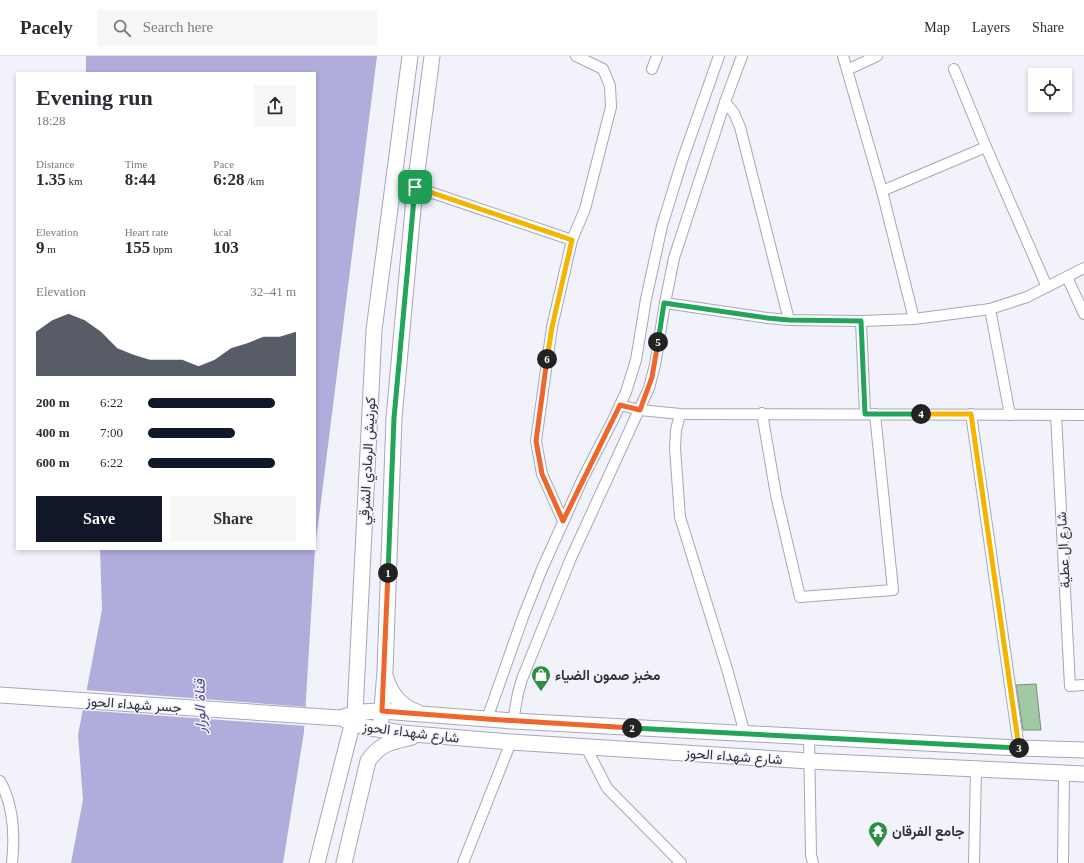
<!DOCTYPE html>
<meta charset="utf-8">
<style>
body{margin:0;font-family:"Times New Roman",Vazirmatn,serif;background:#f7f7f7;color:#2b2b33;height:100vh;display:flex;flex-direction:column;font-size:15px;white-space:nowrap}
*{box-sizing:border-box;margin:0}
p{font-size:13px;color:#7c7c81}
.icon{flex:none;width:22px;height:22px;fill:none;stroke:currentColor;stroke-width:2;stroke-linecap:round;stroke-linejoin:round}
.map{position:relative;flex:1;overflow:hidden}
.sheet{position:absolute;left:16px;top:16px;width:300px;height:478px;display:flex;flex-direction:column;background:#fff;border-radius:0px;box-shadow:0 2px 6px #0003}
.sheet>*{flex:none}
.fabs{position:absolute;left:1028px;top:12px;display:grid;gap:8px}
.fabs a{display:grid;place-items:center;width:44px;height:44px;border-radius:0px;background:#fff;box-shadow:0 2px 6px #0003;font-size:20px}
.pin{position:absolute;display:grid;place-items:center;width:34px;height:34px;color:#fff;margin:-17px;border-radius:8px;box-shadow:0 2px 6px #0006}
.km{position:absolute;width:20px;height:20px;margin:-10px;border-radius:50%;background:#222;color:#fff;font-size:11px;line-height:20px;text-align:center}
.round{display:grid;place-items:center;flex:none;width:42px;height:42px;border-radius:0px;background:#f7f7f7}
.summary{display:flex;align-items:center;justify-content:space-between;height:68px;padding:0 20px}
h1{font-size:22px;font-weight:700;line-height:30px}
.metrics{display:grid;grid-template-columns:repeat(3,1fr);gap:6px;height:68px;padding:4px 20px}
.metrics div{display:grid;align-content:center}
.metrics b{font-size:17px;font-weight:700}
.metrics small{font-size:11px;font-weight:400}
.metrics p{font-size:11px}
.chart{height:112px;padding:8px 20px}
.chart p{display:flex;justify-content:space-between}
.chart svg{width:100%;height:72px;margin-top:4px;fill:#111827;opacity:.7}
.button{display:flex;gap:8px;margin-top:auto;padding:8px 20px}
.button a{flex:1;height:46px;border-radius:0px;background:#111827;color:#fff;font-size:16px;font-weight:700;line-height:46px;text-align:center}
.button a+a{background:#f7f7f7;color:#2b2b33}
ul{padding:0 20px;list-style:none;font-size:13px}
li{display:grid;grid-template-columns:64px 48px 1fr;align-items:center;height:30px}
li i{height:10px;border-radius:5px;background:#111827}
header{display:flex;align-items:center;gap:24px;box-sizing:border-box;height:56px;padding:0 20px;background:#fff;border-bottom:1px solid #e1e1e2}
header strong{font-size:19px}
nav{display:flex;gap:22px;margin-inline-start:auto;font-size:14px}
.search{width:280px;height:36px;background:#f7f7f7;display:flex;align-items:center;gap:10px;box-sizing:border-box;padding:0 14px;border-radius:0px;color:#7c7c81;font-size:15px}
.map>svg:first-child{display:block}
</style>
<header>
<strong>Pacely</strong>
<div class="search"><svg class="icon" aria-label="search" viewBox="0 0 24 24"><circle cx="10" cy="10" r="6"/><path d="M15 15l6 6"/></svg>Search here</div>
<nav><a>Map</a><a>Layers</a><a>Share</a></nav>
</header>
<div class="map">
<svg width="1084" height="807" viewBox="0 0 1084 807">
<rect width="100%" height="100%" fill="#f2f2fb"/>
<!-- water -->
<polygon fill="#b0addc" points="86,0 377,0 315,493 304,676 283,807 71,807 83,744 78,679 102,554 100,493 315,493 315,17 86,17"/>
<!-- pier -->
<polygon fill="#f2f2fb" points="85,634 308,651 307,670 81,654"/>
<!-- building -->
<polygon fill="#a0c9a4" stroke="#7b8d7d" points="1036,628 1041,674 1023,674 1016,629"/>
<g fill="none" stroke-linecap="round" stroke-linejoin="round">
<defs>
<g id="street">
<polyline points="843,0 882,135 914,263"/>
<polyline points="652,13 657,0"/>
<polyline points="954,13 986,91 1047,231"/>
<polyline points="847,14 877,0"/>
<polyline points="725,46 734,57 740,71 789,264"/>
<polyline points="415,131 572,184"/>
<polyline points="882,135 986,91"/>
<polyline points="1067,221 1084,258"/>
<polyline points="665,247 767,262 789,264 861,265 914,263 990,253 1027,241 1084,212"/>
<polyline points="990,253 1010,359"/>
<polyline points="861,265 865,358"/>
<polyline points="620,349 640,354 680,358 1084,359"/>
<polyline points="762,357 776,439 800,541 893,534 875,358"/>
<polyline points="680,358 676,374 675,392 680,461 727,613 745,678"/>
<polyline points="971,358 1019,692"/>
<polyline points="1056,359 1070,630 1084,629"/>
<polyline points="563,465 542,418 536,385 552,271 572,184 585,153 611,51 610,30 603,13 576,0"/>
<polyline points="487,663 523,561 542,513 583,422 613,364 626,336 636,304 646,243 662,170 682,105 719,0"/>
<polyline points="513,665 518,637 522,623 571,502 649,332 655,309 665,247 674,202 725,46 742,0"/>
<polyline points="809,681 811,799 813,807"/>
<polyline points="586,691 607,732 681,807"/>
<path d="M 0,725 C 14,750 15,779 12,807"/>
<polyline points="463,807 511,686"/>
<polyline points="974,807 976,713"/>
<polyline points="1063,807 1064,718"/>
</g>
<g id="secondary">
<path d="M 386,622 C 390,637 401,651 417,656"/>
<polyline points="0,639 340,662 360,656 382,655 513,665 1019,692 1084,694"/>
<polyline points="345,664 365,671 402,677 511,686 809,705 1084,718"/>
<polyline points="381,665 385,615 394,362 415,131 432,0"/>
<polyline points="317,807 355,657 374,274 410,0"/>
<path d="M 344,807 L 368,705 C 380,687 392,686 412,681"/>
</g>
</defs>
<!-- street casing -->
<use href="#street" stroke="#a7a6bc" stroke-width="12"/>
<!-- secondary casing -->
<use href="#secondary" stroke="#a7a6bc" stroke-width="17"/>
<!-- street -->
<use href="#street" stroke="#fff" stroke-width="10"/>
<!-- secondary -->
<use href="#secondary" stroke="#fff" stroke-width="15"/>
</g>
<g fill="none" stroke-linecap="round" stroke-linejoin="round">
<defs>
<polyline id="split-1" points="388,517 394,362 415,131"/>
<polyline id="split-2" points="388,517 382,655 487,663 632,672"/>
<polyline id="split-3" points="632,672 1019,692"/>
<polyline id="split-4" points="921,358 971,358 1019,692"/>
<polyline id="split-5" points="658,286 664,247 767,262 789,264 861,265 865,358 921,358"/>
<polyline id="split-6" points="547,303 536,385 542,418 563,465 620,349 640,354 652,321 658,286"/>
<polyline id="split-7" points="415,131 572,184 552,271 547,303"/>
</defs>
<!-- split-1 casing -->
<use href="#split-1" stroke="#fff" stroke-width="8"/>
<!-- split-2 casing -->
<use href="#split-2" stroke="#fff" stroke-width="8"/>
<!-- split-3 casing -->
<use href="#split-3" stroke="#fff" stroke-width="8"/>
<!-- split-4 casing -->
<use href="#split-4" stroke="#fff" stroke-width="8"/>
<!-- split-5 casing -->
<use href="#split-5" stroke="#fff" stroke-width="8"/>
<!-- split-6 casing -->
<use href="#split-6" stroke="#fff" stroke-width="8"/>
<!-- split-7 casing -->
<use href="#split-7" stroke="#fff" stroke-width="8"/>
<!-- split-1 -->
<use href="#split-1" stroke="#22a559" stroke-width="5"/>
<!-- split-2 -->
<use href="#split-2" stroke="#f0652b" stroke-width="5"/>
<!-- split-3 -->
<use href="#split-3" stroke="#22a559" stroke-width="5"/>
<!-- split-4 -->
<use href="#split-4" stroke="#f5b400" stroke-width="5"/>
<!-- split-5 -->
<use href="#split-5" stroke="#22a559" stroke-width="5"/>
<!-- split-6 -->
<use href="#split-6" stroke="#f0652b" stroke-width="5"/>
<!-- split-7 -->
<use href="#split-7" stroke="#f5b400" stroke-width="5"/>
</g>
<!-- icons -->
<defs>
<symbol id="shop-pin" viewBox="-11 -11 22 30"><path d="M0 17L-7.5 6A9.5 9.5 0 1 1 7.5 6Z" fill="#2c8e42" stroke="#f2f2fb"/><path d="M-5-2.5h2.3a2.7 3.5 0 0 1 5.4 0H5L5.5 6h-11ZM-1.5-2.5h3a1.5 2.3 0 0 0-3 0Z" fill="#fff"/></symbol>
<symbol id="temple-pin" viewBox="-11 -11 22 30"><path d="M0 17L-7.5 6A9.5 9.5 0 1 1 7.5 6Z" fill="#2c8e42" stroke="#f2f2fb"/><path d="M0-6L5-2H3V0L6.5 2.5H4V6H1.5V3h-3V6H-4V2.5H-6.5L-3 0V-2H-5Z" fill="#fff"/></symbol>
</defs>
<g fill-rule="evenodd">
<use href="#shop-pin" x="530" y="608" width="22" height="30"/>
<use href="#temple-pin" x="867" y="764" width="22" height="30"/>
</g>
<g text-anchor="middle" stroke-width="3" stroke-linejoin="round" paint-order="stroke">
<!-- street labels -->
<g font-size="14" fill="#313039" stroke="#f2f2fb">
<text transform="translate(367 405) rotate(-87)" y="5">كورنيش الرمادي الشرقي</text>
<text transform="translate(1063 494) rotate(-93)" y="5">شارع ال عطية</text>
<text transform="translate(134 648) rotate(4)" y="5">جسر شهداء الحوز</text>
<text transform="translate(411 676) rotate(7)" y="5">شارع شهداء الحوز</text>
<text transform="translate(734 700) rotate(4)" y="5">شارع شهداء الحوز</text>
</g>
<!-- poi labels -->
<g font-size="14" font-weight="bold" fill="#313039" stroke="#f2f2fb" text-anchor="start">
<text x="555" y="624">مخبز صمون الضياء</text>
<text x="892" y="780">جامع الفرقان</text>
</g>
<!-- water labels -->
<g font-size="15" font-style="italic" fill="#524a86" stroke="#f2f2fb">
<text transform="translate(200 650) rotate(-91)" y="5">قناة الورار</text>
</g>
</g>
</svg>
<div class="fabs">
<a><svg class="icon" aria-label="locate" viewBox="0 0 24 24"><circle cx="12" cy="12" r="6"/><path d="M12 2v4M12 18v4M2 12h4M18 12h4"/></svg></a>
</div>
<div class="pin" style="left:415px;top:131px;background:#1e9e55"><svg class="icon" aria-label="arrive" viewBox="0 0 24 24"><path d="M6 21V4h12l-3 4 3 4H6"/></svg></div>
<b class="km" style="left:388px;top:517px">1</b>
<b class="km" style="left:632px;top:672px">2</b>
<b class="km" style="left:1019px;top:692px">3</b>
<b class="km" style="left:921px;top:358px">4</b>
<b class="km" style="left:658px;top:286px">5</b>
<b class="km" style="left:547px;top:303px">6</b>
<section class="sheet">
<div class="summary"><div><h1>Evening run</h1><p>18:28</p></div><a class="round"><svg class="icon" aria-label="share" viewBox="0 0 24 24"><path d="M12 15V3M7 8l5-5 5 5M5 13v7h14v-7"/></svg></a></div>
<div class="metrics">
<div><p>Distance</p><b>1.35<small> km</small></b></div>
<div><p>Time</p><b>8:44</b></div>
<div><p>Pace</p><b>6:28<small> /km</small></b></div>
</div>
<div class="metrics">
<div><p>Elevation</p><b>9<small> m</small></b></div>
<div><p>Heart rate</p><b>155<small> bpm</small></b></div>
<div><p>kcal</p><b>103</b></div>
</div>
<div class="chart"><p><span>Elevation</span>32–41 m</p>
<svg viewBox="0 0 160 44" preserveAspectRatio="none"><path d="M0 44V17L10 10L20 6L30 10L40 17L50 27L60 31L70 34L80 34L90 34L100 38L110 34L120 27L130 24L140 20L150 20L160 17V44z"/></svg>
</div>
<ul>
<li><b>200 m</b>6:22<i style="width:86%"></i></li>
<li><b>400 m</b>7:00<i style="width:59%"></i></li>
<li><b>600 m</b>6:22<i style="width:86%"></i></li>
</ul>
<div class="button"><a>Save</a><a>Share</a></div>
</section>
</div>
